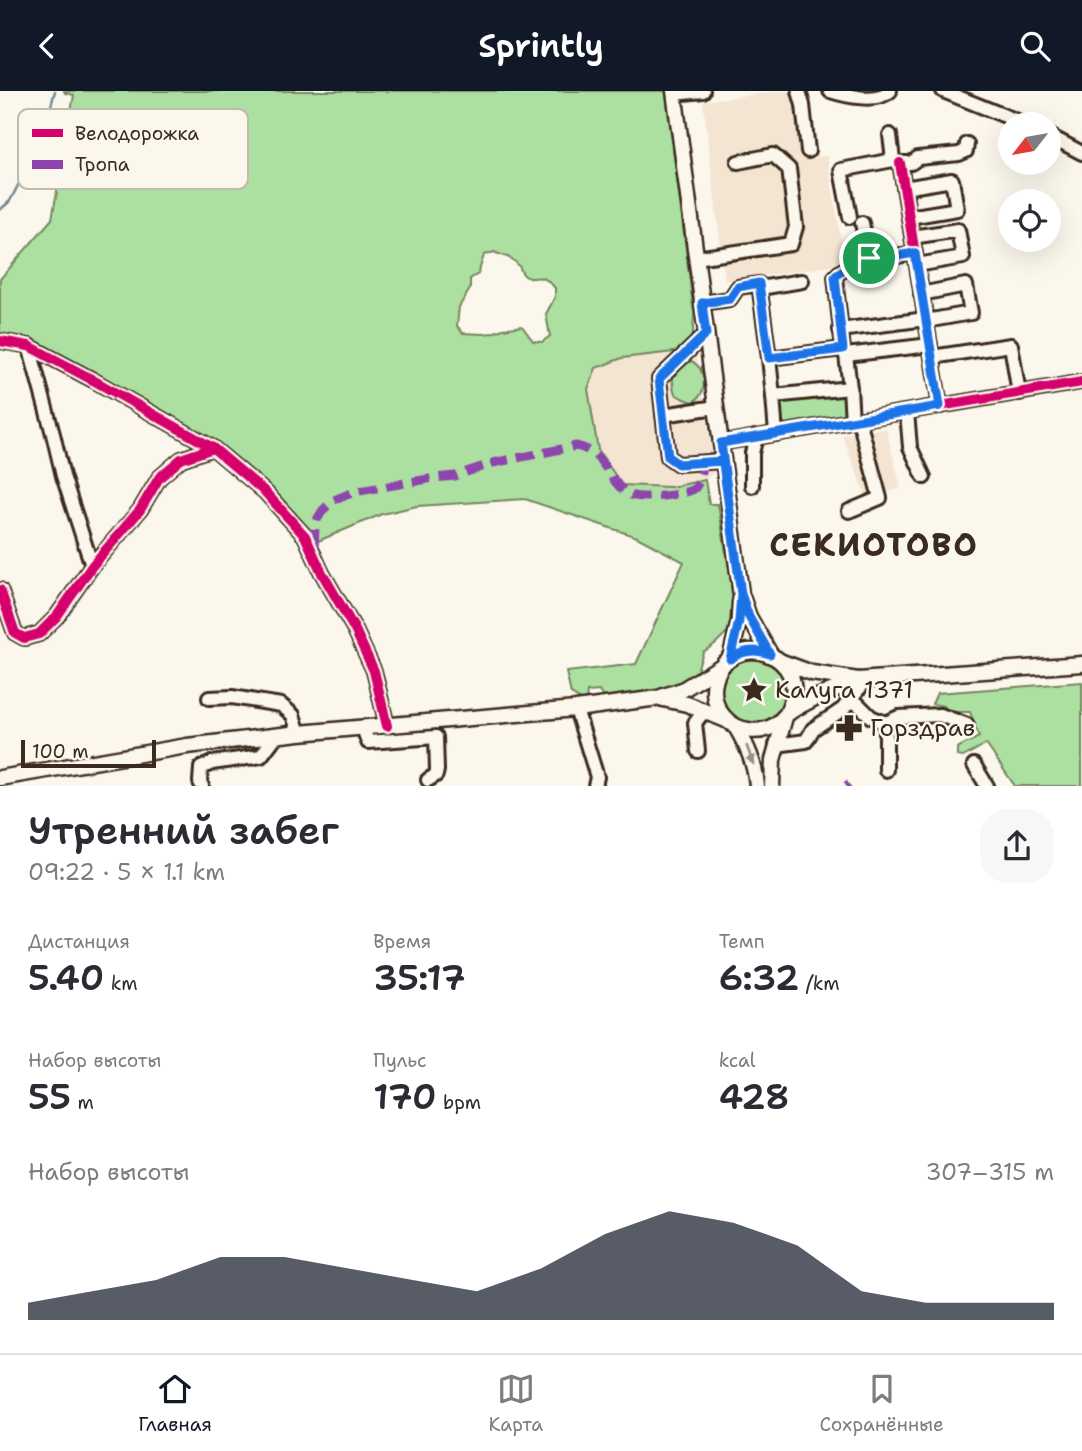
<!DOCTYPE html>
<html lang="ru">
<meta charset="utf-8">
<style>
body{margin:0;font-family:"Shantell Sans",sans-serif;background:#f7f7f7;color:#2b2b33;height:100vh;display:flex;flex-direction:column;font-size:26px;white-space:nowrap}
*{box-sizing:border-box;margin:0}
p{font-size:23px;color:#7c7c81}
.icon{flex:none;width:38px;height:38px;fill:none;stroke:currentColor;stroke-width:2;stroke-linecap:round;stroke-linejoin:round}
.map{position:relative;height:695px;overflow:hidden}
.side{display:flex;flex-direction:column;background:#fff;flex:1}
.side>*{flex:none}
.needle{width:46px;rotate:239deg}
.tools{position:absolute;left:998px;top:21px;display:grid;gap:14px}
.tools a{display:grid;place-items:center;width:63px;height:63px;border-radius:50%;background:#fff;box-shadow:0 7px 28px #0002;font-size:35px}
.scale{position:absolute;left:21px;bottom:18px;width:135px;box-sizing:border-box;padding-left:7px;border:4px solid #3b2a1e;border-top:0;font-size:19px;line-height:24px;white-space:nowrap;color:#3b2a1e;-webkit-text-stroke:5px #fbf7ec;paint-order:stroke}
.pin{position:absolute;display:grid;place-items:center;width:60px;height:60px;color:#fff;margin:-30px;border:4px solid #fff;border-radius:50%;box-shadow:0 2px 7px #0007}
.round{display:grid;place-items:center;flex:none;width:74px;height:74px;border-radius:28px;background:#f7f7f7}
.overview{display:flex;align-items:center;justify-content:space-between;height:119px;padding:0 28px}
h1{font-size:38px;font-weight:600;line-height:52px}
.stats{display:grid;grid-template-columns:repeat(3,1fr);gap:10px;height:119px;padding:7px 28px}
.stats div{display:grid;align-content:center}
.stats b{font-size:35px;font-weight:600}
.stats small{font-size:19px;font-weight:400}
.stats p{font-size:19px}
.chart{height:196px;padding:14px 28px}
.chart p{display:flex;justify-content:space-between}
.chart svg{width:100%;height:126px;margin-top:7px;fill:#111827;opacity:.7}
header{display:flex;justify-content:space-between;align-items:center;height:91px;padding:0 28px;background:#111827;color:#fff;font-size:32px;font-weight:600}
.menu{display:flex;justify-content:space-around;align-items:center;height:98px;border-top:2px solid #e1e1e2;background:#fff;font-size:19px;color:#7c7c81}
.menu a{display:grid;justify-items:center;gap:4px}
.menu .on{color:#111827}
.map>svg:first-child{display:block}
</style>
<header><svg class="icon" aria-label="back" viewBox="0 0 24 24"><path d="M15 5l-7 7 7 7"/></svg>Sprintly<svg class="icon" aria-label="search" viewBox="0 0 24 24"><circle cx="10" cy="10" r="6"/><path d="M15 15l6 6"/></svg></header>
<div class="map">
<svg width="1082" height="695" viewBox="0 0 1082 695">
<rect width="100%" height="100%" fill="#fbf7ec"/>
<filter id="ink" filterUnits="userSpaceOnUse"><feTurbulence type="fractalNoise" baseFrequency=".0143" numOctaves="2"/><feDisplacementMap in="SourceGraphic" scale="14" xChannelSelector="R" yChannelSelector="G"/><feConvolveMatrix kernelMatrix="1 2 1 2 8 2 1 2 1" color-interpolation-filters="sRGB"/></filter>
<g filter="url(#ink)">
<!-- built -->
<g fill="#f4e4d2">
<polygon points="782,0 795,0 804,66 827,65 845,173 725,190 703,10"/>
<polygon points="693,243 715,380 705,389 671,396 622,394 598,359 588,298 596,278 622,267 682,260"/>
<polygon points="886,337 901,397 867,408 842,344"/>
</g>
<!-- green -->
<g fill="#ace0a1" stroke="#748560" stroke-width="2" fill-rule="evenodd">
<path d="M 64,0 L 666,0 L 694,223 L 693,243 L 682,260 L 622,267 L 596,277 L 588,298 L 598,359 L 622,394 L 671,396 L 705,389 L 709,413 L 718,413 L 731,491 L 733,521 L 728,540 L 715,553 L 703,561 L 696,582 L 685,593 L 644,607 L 611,608 L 602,605 L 599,600 L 587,601 L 586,609 L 581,609 L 571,603 L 566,581 L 636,573 L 684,471 L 637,446 L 525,408 L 417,415 L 382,423 L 318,450 L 307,443 L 192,342 L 0,247 L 0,188 L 52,128 L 74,4 L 65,2 ZM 494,161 C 503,165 513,166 519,175 C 522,180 520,181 525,185 C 536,192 539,178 555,197 L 555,206 L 546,223 L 550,245 L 542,251 L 533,250 L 522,235 L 503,238 L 492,242 L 483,243 L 463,242 L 457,235 L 459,216 L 470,198 L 470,188 L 478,183 L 484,164 Z"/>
<path d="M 691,270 C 707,277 709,302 693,311 C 673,304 672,304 673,282 Z"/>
<polygon points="839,300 846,304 848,319 841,326 783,338 779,335 779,312 785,307"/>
<circle cx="754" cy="599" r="32"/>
<polygon points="1082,591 1082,695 1015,695 986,653 963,666 957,665 957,657 979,646 970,621 949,621 944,615 932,613 937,602"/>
</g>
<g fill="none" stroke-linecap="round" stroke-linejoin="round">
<!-- stream -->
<polyline stroke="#6d899a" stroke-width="2.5" points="0,119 10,110 42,48 55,0"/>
<defs>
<g id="minor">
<polyline points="799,0 803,14 808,60"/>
<path d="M 830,0 C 846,5 877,12 890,0"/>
<polyline points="943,0 1025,33"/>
<polyline points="674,3 703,0"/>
<polyline points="890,44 893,69"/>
<polyline points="1048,44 1082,62"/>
<polyline points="900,72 940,315"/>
<polyline points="904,97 952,89 957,118 909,126"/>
<polyline points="850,126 841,79 893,69 900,72 911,72 918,67 959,63 966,60 967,53"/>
<polyline points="912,146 958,139 963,166 917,174"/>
<polyline points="696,167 791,153 796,136 789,78 773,64 738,71"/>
<polyline points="869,167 879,166 884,167 915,162"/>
<polyline points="760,197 802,190"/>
<polyline points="921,203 966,194 971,222 926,230"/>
<polyline points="702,212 730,208 738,196 759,193 769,267"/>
<polyline points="840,239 926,228"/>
<polyline points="706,243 659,288 668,366 678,373 723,370"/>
<polyline points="0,250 29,255 93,289 213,357 265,401 305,445 322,482 355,539 374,580 387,635"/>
<polyline points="29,255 53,343 63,385 92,475"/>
<path d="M 843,258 L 835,186 C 844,174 858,176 869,167 L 862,132"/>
<polyline points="846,264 930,254"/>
<polyline points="932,266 1011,254 1019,302"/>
<polyline points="773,305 769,267 843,258 846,264 850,297"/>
<polyline points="907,321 910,356 924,386"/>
<polyline points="663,324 716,316"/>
<polyline points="776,343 773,305 850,297 852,330"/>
<polyline points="721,352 1082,291"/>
<polyline points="752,395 752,362 756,346"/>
<polyline points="849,420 880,407 859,329"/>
<polyline points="0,499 15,542 24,547 39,543 57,525 92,475 140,419 159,387 181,368 213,357"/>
<polyline points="209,607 232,606 281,614 293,624 299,642"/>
<polyline points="849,610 858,613 871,626 886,632 886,679"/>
<polyline points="576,618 597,686 595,695"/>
<polyline points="886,632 899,626 940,624 967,634"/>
<polyline points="363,637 368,651 436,646 437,679 436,684 428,689"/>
<polyline points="776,654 806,650 813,638 843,618 856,601 868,588"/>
<polyline points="698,660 695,632 704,620"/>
<polyline points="974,674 987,695"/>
<polyline points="202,695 200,691 201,677 212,672 261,665 276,645"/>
</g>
<g id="major">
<polyline points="674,0 741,503 749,526 770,563"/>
<polyline points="730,568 739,530 740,511"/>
<polyline points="782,571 812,582 858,589 1082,573"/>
<polyline points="663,608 687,613 726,629"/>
<path d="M 787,622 C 818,563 727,534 715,591 C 712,604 716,617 724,626 C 738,642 762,644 778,632 C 782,628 785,624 790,621 C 797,616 806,612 813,608 C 828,601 843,595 858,589"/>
<path d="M 736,636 C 747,655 755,672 757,695"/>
<polyline points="0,687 187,655 299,642 576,618 658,607 682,599 723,574"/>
<polyline points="772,695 773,669 785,626"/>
</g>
</defs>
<!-- minor casing -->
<use href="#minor" stroke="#3b2a1e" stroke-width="18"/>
<!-- major casing -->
<use href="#major" stroke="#3b2a1e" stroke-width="19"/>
<!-- minor -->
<use href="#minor" stroke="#fbf7ec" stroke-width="12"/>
<!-- major -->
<use href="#major" stroke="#fbf7ec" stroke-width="14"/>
<!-- quiet -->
<g stroke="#8e44ad" stroke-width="9" stroke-dasharray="18 9" stroke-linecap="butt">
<path d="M 314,456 L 315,437 L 318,427 L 323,419 L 334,409 L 354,401 L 434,387 L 455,385 L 493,372 L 576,355 C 608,362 607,393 631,404 C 641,409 688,404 695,397 C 700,391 703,379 704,371"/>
<polyline points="846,695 849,693"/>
</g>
<defs>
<g id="cycleway">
<polyline points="900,72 940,315"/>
<polyline points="0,250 29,255 93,289 213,357 265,401 305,445 322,482 355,539 374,580 387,635"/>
<polyline points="721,352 1082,291"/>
<polyline points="0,499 15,542 24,547 39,543 57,525 92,475 140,419 159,387 181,368 213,357"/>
</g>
</defs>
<!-- cycleway casing -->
<use href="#cycleway" stroke="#fbf7ec" stroke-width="15"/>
<!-- cycleway -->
<use href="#cycleway" stroke="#d6006c" stroke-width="10"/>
</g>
<!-- one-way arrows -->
<defs><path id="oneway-solid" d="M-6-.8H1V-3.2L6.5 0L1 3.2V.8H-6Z" transform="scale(1.75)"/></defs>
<use fill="#9b9085" href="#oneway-solid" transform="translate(750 664) rotate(70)"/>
</g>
<g fill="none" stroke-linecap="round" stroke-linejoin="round" filter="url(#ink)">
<defs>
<path id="route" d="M 869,167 C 858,176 844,174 835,186 L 843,258 L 769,267 L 759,192 L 738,196 L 730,208 L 702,212 L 706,243 L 659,288 L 668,366 L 678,373 L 723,370 L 724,380 L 741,503 L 739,530 L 730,568 C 743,559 756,558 770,563 L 749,526 L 741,503 L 721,352 L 940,315 L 915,162 L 884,167 L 879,166 L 869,167"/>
</defs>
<!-- route casing -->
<use href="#route" stroke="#fff" stroke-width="14"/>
<!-- route -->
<use href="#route" stroke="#1a73e8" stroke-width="9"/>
</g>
<!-- icons -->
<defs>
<symbol id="sight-bare" viewBox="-9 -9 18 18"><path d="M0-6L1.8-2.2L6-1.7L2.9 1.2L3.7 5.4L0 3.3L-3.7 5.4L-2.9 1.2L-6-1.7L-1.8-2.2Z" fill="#3b2a1e" stroke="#fbf7ec" stroke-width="2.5" paint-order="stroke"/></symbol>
<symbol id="pharmacy-bare" viewBox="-9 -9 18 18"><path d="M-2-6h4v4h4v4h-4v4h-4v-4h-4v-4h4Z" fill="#3b2a1e" stroke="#fbf7ec" stroke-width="2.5" paint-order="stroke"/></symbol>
</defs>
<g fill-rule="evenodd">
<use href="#sight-bare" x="735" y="580" width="38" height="38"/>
<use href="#pharmacy-bare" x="830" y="618" width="38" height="38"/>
</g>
<g text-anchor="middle" stroke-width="5" stroke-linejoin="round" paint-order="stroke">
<!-- poi labels -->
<g font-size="24" fill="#3b2a1e" stroke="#fbf7ec" text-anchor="start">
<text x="775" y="607">Калуга 1371</text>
<text x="870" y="645">Горздрав</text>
</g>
<!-- district labels -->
<g font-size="32" font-weight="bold" letter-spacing="2" fill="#3b2a1e" stroke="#fbf7ec">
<text x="874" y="465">СЕКИОТОВО</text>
</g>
</g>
<!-- legend -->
<rect x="18" y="18" width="230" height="80" rx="10" fill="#fbf7ec" stroke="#c1baae" stroke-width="2"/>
<rect x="32" y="38" width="31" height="8" fill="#d6006c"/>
<rect x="32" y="69" width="31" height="9" fill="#8e44ad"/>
<g font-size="19" fill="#3b2a1e">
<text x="75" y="49">Велодорожка</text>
<text x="75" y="80">Тропа</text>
</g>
</svg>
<div class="tools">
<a><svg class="needle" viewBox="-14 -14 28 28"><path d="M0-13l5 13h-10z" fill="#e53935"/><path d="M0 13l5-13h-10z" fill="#7c7c81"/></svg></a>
<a><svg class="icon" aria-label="locate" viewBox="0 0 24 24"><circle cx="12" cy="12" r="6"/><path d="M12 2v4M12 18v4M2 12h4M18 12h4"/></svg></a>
</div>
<div class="scale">100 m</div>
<div class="pin" style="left:869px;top:167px;background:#1e9e55"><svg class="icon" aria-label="arrive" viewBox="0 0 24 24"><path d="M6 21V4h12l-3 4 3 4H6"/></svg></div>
</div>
<section class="side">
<div class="overview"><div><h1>Утренний забег</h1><p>09:22 · 5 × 1.1 km</p></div><a class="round"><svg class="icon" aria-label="share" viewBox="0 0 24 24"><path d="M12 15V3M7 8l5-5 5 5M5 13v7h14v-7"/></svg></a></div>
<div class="stats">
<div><p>Дистанция</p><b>5.40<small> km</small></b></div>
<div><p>Время</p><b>35:17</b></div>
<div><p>Темп</p><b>6:32<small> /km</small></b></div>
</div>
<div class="stats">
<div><p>Набор высоты</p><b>55<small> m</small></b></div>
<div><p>Пульс</p><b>170<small> bpm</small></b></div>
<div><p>kcal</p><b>428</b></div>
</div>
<div class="chart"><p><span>Набор высоты</span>307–315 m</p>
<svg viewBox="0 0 160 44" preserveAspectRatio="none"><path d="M0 44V38L10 34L20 30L30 22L40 22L50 26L60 30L70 34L80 26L90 14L100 6L110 10L120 18L130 34L140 38L150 38L160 38V44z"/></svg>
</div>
</section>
<nav class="menu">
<a class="on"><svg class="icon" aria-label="home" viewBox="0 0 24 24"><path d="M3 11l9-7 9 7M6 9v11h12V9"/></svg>Главная</a>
<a><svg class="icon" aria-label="map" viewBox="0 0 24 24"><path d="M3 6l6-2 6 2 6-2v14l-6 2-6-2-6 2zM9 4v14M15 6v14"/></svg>Карта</a>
<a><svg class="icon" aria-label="saved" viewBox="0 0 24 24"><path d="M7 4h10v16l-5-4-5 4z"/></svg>Сохранённые</a>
</nav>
